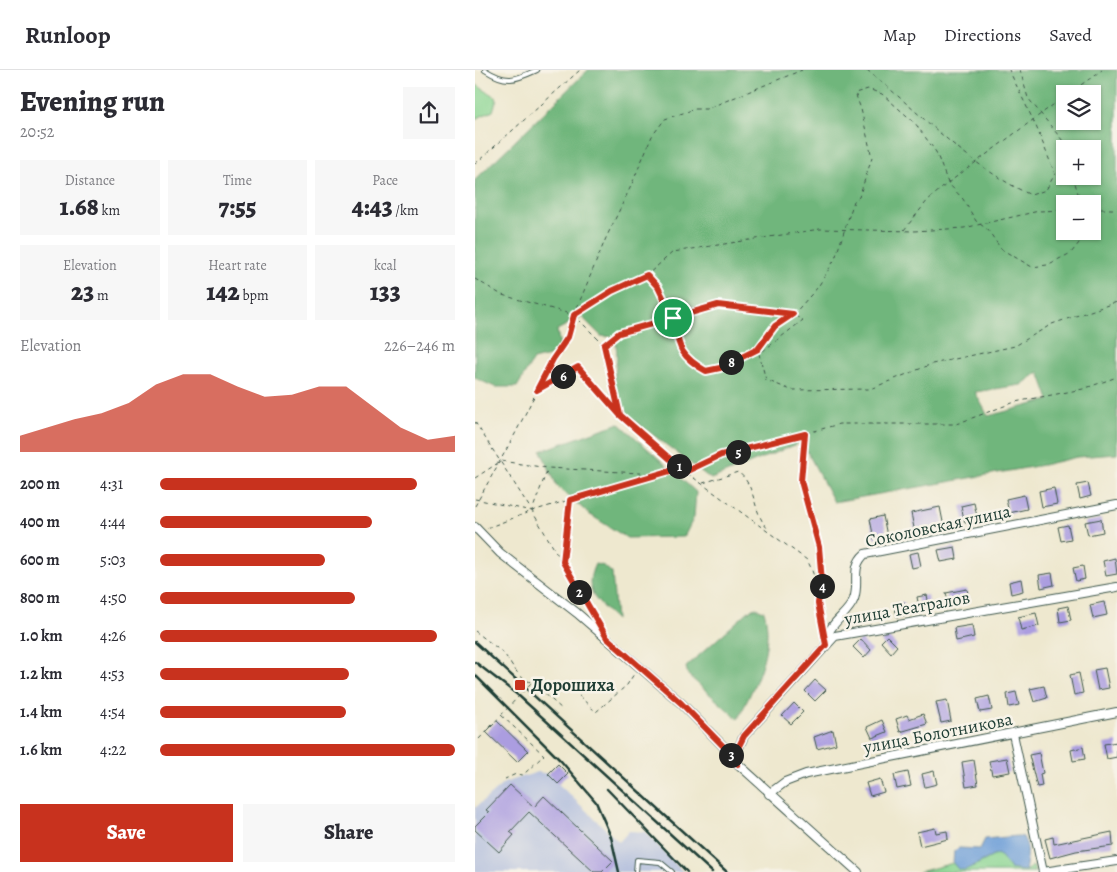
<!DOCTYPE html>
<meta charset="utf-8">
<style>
body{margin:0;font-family:Alegreya,serif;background:#f7f7f7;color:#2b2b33;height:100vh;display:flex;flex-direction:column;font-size:19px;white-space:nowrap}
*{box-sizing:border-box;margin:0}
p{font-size:16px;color:#7c7c81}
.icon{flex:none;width:28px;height:28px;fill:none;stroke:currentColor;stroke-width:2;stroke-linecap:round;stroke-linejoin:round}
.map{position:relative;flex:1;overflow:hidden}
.details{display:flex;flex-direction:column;background:#fff;width:475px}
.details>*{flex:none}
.buttons{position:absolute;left:581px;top:15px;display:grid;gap:10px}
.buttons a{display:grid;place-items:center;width:45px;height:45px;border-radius:0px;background:#fff;box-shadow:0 1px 4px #0004;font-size:25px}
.pin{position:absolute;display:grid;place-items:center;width:42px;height:42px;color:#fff;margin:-21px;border:2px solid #fff;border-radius:50%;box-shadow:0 1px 5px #0007}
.km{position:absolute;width:25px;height:25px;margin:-12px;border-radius:50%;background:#222;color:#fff;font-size:14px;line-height:25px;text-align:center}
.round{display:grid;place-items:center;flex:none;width:52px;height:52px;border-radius:0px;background:#f7f7f7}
.head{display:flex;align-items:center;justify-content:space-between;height:85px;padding:0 20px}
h1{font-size:28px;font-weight:800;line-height:38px}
.metrics{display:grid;grid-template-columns:repeat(3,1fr);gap:8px;height:85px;padding:5px 20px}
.metrics div{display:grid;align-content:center;border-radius:0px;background:#f7f7f7;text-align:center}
.metrics b{font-size:25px;font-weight:800}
.metrics small{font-size:14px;font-weight:400}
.metrics p{font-size:14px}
.chart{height:140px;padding:10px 20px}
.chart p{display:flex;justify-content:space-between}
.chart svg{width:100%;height:90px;margin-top:5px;fill:#c8321e;opacity:.7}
.primary-button{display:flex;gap:10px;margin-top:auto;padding:10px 20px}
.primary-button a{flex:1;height:58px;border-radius:0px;background:#c8321e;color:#fff;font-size:20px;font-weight:800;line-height:58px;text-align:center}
.primary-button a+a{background:#f7f7f7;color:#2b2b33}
ul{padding:0 20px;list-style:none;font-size:16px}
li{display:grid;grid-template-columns:80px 60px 1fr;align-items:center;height:38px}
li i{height:12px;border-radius:6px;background:#c8321e}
header{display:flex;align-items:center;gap:30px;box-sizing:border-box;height:70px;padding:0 25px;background:#fff;border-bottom:1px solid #e1e1e2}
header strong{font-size:24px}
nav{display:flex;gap:28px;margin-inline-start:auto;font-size:18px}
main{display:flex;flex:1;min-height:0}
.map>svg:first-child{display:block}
</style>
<header>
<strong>Runloop</strong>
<nav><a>Map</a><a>Directions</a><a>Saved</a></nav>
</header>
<main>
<section class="details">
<div class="head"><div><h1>Evening run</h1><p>20:52</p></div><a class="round"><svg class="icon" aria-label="share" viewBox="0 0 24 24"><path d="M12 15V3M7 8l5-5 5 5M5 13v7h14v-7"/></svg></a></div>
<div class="metrics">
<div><p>Distance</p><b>1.68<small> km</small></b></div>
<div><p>Time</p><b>7:55</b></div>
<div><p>Pace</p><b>4:43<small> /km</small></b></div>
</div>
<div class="metrics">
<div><p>Elevation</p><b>23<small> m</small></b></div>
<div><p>Heart rate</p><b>142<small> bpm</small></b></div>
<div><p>kcal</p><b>133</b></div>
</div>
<div class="chart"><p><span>Elevation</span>226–246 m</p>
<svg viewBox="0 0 160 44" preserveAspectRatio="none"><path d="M0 44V36L10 32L20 28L30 25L40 20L50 11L60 6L70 6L80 12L90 17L100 16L110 12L120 12L130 22L140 32L150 38L160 36V44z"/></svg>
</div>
<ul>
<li><b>200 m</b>4:31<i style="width:87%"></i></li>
<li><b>400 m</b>4:44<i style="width:72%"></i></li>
<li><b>600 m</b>5:03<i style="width:56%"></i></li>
<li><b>800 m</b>4:50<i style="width:66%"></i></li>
<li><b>1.0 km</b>4:26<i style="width:94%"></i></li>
<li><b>1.2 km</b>4:53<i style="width:64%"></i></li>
<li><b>1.4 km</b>4:54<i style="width:63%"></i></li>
<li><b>1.6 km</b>4:22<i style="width:100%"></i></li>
</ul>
<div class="primary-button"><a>Save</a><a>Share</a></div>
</section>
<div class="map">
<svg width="642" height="802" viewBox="0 0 642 802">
<rect width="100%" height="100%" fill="#f7f3e8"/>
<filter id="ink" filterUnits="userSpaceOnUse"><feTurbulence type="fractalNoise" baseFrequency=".02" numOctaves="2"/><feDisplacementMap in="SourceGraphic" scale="10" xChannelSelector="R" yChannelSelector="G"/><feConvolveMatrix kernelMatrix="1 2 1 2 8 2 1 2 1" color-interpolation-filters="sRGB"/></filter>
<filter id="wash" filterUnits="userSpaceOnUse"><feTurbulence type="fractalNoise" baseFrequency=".0096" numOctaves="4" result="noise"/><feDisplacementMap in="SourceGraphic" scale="20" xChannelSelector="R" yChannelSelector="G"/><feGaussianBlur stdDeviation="1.12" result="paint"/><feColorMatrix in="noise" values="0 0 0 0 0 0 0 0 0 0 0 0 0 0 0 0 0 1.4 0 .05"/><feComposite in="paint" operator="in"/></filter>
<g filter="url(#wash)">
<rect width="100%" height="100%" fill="#eee8cf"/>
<!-- industrial -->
<polygon fill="#bac4de" points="63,702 73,704 144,772 154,761 170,762 208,802 0,802 0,738 29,713"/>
<!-- green -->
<g fill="#8ad592" stroke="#548963">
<polygon points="0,14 22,28 18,41 0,49"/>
<polygon points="522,784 527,786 535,799 550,801 558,796 560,802 444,802 478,793 483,799 499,796"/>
</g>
<!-- forest -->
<g fill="#6fb67c" stroke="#477a58" fill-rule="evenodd">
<path d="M 113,0 L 642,0 L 642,384 L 602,387 L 568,395 L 359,432 L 327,372 L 236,409 L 134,331 C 138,311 146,287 139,267 L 126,266 L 107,247 L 82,260 L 85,277 L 78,285 L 58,290 L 42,317 L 20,317 L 0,308 L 0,110 ZM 590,24 L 618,24 L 618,51 L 590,51 ZM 590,79 L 618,79 L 618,106 L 590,106 ZM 590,134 L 618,134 L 618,161 L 590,161 ZM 564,302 L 574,330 L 513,346 L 500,322 L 546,315 Z"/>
<polygon points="144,353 221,422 219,447 209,467 152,468 114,444 82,416 66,381"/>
<path d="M 120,494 L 129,496 L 137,503 L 141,550 C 122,531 107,522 120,494 Z"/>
<path d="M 281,538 L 289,541 C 300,578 279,617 263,649 L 213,605 L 211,597 L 275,540 Z"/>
</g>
<!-- water -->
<path fill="#6e9fd8" stroke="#466e86" d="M 543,766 L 548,767 C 555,778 552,789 550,801 L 535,799 L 527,787 L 522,784 L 490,800 L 483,799 L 478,793 L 479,781 L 484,778 L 505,779 L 510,769 Z"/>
<g id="blocks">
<!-- building -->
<g fill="#ab9de0">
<polygon points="613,413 616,426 605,429 602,415"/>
<polygon points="579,418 582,434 567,437 564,421"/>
<polygon points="549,425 552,439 534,443 531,429"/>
<polygon points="499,433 503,451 490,453 486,436"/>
<polygon points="465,437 469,457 440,463 436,443"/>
<polygon points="408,446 412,466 399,469 395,449"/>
<polygon points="626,449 628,462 613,465 610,452"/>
<polygon points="593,455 596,469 586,471 583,457"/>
<polygon points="480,477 482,489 466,492 463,480"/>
<polygon points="443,482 446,496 437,498 434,484"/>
<polygon points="640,488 642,504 631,506 628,491"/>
<polygon points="608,496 610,509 601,511 598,498"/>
<polygon points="577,503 579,515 566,518 564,505"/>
<polygon points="546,509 548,521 536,524 534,512"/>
<polygon points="492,519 494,531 474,535 471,523"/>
<polygon points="452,525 455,540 445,542 442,527"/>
<polygon points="429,532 432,545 422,547 419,533"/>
<polygon points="629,532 632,545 618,548 615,535"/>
<polygon points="593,536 596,550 585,552 583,538"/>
<polygon points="561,543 564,556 546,560 543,547"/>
<polygon points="497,555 499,567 481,571 479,558"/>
<polygon points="412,566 422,576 416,583 406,572"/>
<polygon points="386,569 396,580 389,588 378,577"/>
<polygon points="630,598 634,618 623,620 619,600"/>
<polygon points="604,603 608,623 599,625 595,605"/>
<polygon points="340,610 351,620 340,631 330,621"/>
<polygon points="569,616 572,628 559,632 555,619"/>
<polygon points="541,622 544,635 534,637 532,624"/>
<polygon points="514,626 517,640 505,642 502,629"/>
<polygon points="472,630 476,651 466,653 461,632"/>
<polygon points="319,633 328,642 316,654 307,646"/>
<polygon points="448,644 452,654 425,662 421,649 432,645 434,649"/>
<polygon points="407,650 412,662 397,668 392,657"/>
<polygon points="22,651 53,681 42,692 11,662"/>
<polygon points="358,660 361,674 342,679 339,667"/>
<polygon points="642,672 642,687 632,689 629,674"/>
<polygon points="608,677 610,689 598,691 596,680"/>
<polygon points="564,683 568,703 565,704 567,716 562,717 554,685"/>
<polygon points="532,688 535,702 517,705 514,691"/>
<polygon points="499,690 503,715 491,717 487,692"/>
<polygon points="83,694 93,704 83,714 73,704"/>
<polygon points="459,701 462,714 450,717 447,704"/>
<polygon points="433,702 436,716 422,719 419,705"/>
<polygon points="405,709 409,722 395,726 391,713"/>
<polygon points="35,715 59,737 69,726 138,791 127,802 119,802 54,742 35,762 39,765 24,782 0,760 0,756 14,742 11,740"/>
<polygon points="460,758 461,763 472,761 473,769 445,776 442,762"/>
<polygon points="637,762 638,776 601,781 575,788 570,769 578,767 579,774"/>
</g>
</g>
</g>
<g filter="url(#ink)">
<use href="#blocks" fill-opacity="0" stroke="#3e574b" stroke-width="1"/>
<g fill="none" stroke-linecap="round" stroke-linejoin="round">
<defs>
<g id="lane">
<path d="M 10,0 C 32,14 40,10 62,0"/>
<polyline points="161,802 162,790 185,792 197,802"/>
</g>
<g id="street">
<polyline points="0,457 25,483 102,543 206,633 252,680 263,694 383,802"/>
<path d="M 351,575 C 351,553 372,547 379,529 C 385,512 375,497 390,484 L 642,435"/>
<polyline points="538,664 568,802"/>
<polyline points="262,692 261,683 269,666 360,566 642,517"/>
<polyline points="294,724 310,712 331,704 642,642"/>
<polyline points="568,802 642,791"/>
</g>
</defs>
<!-- lane casing -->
<use href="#lane" stroke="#3e574b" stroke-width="6"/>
<!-- street casing -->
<use href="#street" stroke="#3e574b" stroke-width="10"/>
<!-- path -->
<g stroke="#3e574b" stroke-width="1" stroke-dasharray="4 4" stroke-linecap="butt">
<path d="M 392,0 C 446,43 493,96 556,125 L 571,120 L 580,104 L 561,56 L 534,0"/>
<polyline points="545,0 553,28 588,71 590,82"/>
<polyline points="593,24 627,0"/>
<polyline points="0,94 105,0"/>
<polyline points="598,106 606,134"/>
<polyline points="618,139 642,139"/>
<polyline points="429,160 453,130 473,113 590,26"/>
<polyline points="172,205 183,217 196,242 202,275 218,294 231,301 245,297 283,279 300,256 318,245 343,217 360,189 379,131 384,127 397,88 386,39 380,23 393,19 407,24 440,53 461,82 473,113 488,129 501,151 513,160 526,179 557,197 572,195 596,183 604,173 606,161"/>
<polyline points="0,209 27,225 99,245 129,275 145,345 209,400"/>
<polyline points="100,245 137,221 172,205 198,182 345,159 439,161 489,158 564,141 590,140"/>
<polyline points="129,275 144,263 243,235 318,245 328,250 284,284 291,310 316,320 395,319 457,294 540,276 577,254 642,232"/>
<polyline points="63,320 103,297 144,344"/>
<polyline points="0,352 57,441 119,547"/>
<polyline points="330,364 326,411 344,477 347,512 344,530"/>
<path d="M 212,403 L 332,490 C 344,511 343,534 349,557"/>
<polyline points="0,408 26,391 73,398 183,404 197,400 210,402 246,385 277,379 364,354 481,354 540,332 608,319 642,307"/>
<path d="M 228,413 L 263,402 C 282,416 277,442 293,459"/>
<polyline points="0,429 57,441 73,398"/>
<polyline points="0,436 40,364 78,289 93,267 99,245 131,168 156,116 177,66 190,49 220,39 231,39 327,0"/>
<polyline points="12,458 57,441 180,405"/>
<polyline points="88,491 95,431"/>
<path d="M 0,561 C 9,568 20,576 29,584 C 37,593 44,611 57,612 L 88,640"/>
<polyline points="76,629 82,623 100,622 121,642 152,615 159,604"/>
<polyline points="26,645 69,685 48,705 41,704 30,709"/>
<polyline points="4,669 56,613"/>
</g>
<!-- lane -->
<use href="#lane" stroke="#fff" stroke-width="4"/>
<!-- street -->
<use href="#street" stroke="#fff" stroke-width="8"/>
<!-- rail -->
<g stroke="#1f3d34" stroke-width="2.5">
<polyline points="0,572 252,802"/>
<polyline points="0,592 44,626 237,802"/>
<polyline points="0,605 86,691 121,732 136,767 144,802"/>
<polyline points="132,719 212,802"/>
</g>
</g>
</g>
<g fill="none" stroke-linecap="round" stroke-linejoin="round" filter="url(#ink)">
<defs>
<path id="route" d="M 198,248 L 144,263 L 129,275 L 145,345 L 210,402 L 198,400 L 95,430 L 88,492 L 132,568 L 206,633 L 252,680 L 263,694 L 261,682 L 269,666 L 351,575 L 343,533 L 347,512 L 344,477 L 326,411 L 330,364 L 246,385 L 210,402 L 145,345 L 103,297 L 62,320 L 78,289 L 93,267 L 99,245 L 137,221 L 172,205 L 183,217 L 198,248 L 243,235 L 318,244 L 300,256 L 283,279 L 245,298 L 231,301 C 203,285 204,276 198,248"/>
</defs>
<!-- route casing -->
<use href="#route" stroke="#fff" stroke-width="10"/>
<!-- route -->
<use href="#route" stroke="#c8321e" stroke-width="6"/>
</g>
<!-- markers -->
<rect fill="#c8321e" stroke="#f7f3e8" stroke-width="2" x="39" y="609" width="12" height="12" rx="2.5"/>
<g text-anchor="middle" stroke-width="5" stroke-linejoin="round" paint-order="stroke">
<!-- street labels -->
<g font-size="18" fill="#1f3d34" stroke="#f7f3e8">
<text transform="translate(463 456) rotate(-12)" y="6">Соколовская улица</text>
<text transform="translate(432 538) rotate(-10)" y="6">улица Театралов</text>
<text transform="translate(463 663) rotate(-11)" y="6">улица Болотникова</text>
</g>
<!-- poi labels -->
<g font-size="18" font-weight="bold" fill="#1f3d34" stroke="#f7f3e8" text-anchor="start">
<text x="56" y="621">Дорошиха</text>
</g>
</g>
</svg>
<div class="buttons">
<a><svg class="icon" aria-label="layers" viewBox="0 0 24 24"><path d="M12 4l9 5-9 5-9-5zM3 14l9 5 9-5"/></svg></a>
<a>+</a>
<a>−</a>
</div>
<div class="pin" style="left:198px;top:248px;background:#1e9e55"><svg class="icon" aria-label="arrive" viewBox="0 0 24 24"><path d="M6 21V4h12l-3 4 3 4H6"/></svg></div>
<b class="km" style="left:204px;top:396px">1</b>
<b class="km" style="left:104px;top:522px">2</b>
<b class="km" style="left:256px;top:685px">3</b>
<b class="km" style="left:347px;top:516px">4</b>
<b class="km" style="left:263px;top:382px">5</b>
<b class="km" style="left:88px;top:306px">6</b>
<b class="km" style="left:256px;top:292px">8</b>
</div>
</main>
